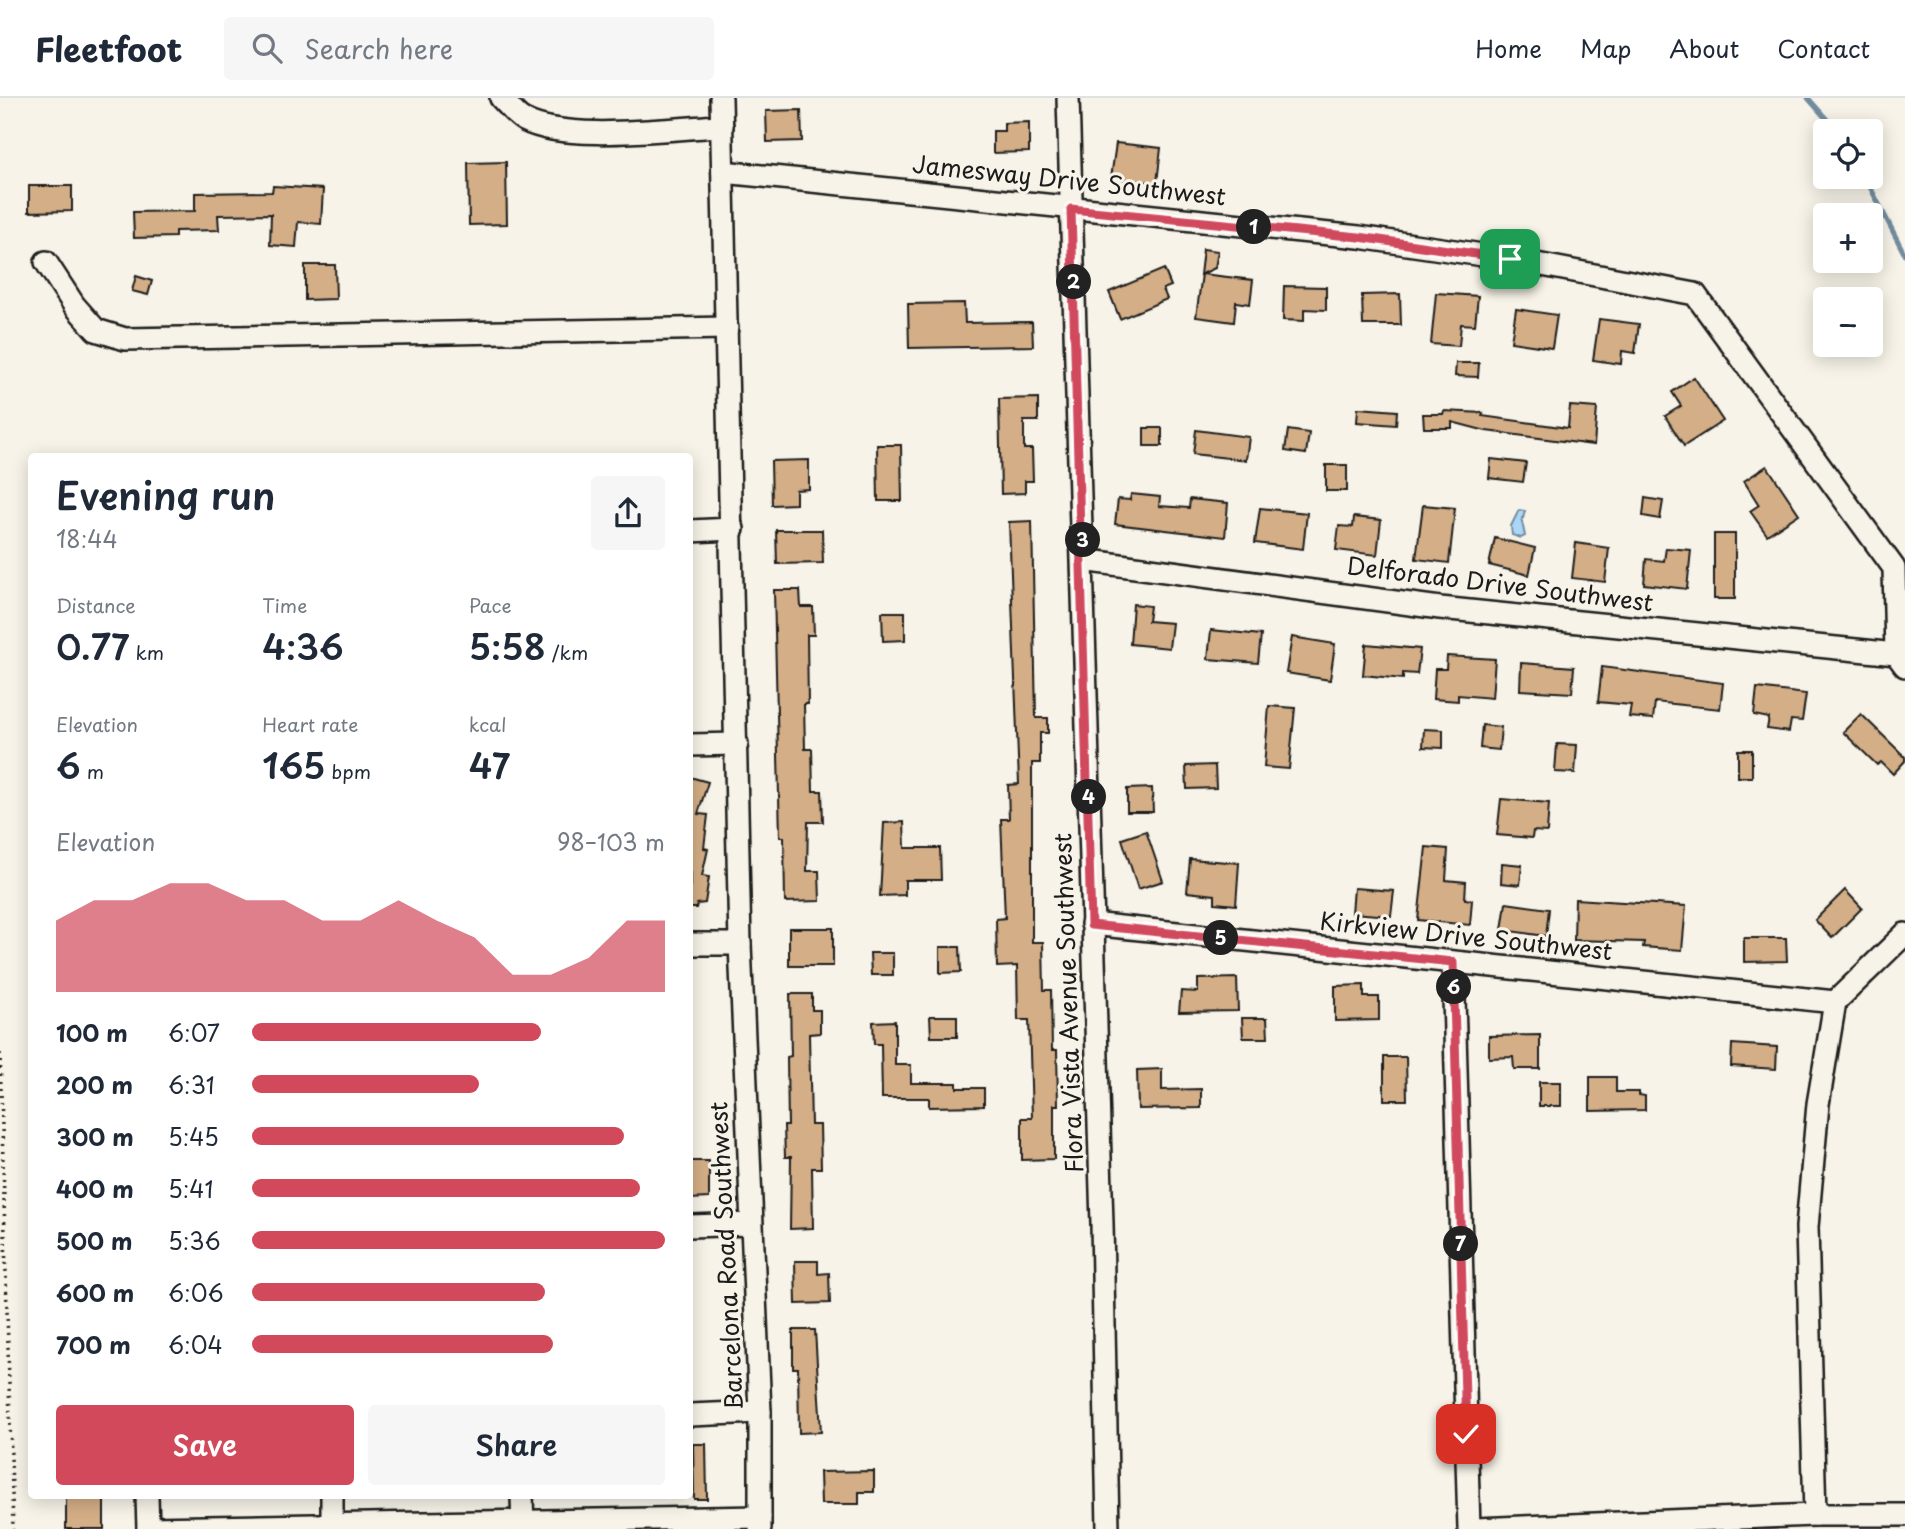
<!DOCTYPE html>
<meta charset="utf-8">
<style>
body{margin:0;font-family:"Playpen Sans",sans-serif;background:#f6f6f7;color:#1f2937;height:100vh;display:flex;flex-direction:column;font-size:26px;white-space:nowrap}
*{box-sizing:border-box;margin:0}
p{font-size:23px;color:#747a83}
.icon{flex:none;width:38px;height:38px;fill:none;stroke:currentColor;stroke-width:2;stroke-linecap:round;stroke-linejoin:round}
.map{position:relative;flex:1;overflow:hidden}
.panel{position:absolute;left:28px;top:355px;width:665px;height:1046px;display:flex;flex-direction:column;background:#fff;border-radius:7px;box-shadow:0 4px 18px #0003}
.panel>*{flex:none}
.fabs{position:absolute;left:1813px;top:21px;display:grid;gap:14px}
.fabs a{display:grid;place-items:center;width:70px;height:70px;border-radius:7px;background:#fff;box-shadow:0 4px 18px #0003;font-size:35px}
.pin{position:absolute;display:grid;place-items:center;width:60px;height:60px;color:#fff;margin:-30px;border-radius:14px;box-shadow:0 4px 10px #0006}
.km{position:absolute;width:35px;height:35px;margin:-18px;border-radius:50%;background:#222;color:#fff;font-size:19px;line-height:35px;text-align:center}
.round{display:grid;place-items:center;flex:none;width:74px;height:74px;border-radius:7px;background:#f6f6f7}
.headline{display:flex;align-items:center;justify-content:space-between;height:119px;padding:0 28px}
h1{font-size:38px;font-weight:600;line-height:52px}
.stats{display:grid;grid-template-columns:repeat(3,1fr);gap:10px;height:119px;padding:7px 28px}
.stats div{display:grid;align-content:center}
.stats b{font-size:35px;font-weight:600}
.stats small{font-size:19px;font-weight:400}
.stats p{font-size:19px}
.chart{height:196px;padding:14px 28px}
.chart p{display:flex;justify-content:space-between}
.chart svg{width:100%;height:126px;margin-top:7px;fill:#d1495b;opacity:.7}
.primary-button{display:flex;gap:14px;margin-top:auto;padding:14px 28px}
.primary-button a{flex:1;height:80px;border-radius:7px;background:#d1495b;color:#fff;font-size:28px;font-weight:600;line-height:80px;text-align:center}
.primary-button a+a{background:#f6f6f7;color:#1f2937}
ul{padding:0 28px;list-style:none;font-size:23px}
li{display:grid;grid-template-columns:112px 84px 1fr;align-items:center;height:52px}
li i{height:18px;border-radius:9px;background:#d1495b}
header{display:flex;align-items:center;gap:42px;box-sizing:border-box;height:98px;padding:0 35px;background:#fff;border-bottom:2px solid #e0e1e3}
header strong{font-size:33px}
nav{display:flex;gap:38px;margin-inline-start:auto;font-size:24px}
.search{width:490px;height:63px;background:#f6f6f7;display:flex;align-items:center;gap:18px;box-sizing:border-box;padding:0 24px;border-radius:7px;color:#747a83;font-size:26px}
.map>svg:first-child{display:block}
</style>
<header>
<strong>Fleetfoot</strong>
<div class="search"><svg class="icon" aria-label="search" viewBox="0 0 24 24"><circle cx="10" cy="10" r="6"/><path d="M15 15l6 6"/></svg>Search here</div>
<nav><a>Home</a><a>Map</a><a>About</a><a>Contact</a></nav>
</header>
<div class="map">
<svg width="1905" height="1431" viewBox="0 0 1905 1431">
<rect width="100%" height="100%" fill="#f7f3e8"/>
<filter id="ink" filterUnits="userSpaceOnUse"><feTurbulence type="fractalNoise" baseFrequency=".0143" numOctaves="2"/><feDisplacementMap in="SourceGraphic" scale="14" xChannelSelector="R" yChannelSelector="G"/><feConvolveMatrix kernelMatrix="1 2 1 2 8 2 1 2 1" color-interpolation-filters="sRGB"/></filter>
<g filter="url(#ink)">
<!-- water -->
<polygon fill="#acd6f7" stroke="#728c9f" stroke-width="2" points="1519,412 1525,413 1522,424 1525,438 1521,440 1512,437 1511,428"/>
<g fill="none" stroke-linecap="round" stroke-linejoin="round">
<!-- stream -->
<g stroke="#728c9f" stroke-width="5">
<polyline points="1808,0 1837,33"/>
<polyline points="1865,79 1905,157"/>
</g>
</g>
<!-- building -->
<g fill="#d4ae86" stroke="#1c1c1c" stroke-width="2">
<polygon points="801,12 802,43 767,44 766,13"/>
<polygon points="1029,24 1029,54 993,55 993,33 1004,33 1004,25"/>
<polygon points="1116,45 1161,50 1157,85 1111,80"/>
<polygon points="506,64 507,126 469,127 468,65"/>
<polygon points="29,88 72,88 72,113 29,114"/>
<polygon points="273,88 323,91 321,126 298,124 296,149 270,147 271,116 218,117 219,132 175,133 175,139 134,140 133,114 195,113 195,95 272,94"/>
<polygon points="1203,151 1218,153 1215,170 1200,177"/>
<polygon points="305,167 335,167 336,201 305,202"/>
<polygon points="1164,171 1171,188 1163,191 1167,201 1120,221 1109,194"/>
<polygon points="1202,176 1253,182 1250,206 1236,204 1234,224 1196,219"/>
<polygon points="136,178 152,183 148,197 132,193"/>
<polygon points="1284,188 1326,189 1326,212 1304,211 1304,223 1283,222"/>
<polygon points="1436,195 1478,198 1475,227 1461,226 1459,248 1431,246"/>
<polygon points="1400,196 1401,227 1363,227 1362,197"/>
<polygon points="964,205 965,225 1032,224 1033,248 909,250 908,206"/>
<polygon points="1516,211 1557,217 1552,250 1511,244"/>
<polygon points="1599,221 1639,226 1635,255 1622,253 1621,266 1593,262"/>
<polygon points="1456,265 1479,265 1478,279 1455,278"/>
<polygon points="1694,279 1723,323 1684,348 1665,318 1681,308 1672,294"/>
<polygon points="1038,300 1038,323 1024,323 1024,351 1032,351 1033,383 1025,383 1025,395 1001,396 999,301"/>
<polygon points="1570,308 1597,310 1594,347 1486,333 1452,324 1452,330 1424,330 1423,316 1443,316 1444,313 1483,315 1482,318 1568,330"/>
<polygon points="1358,310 1397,313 1396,327 1357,324"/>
<rect x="1144" y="330" width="18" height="18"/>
<polygon points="1196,332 1249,339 1246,362 1193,356"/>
<polygon points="1288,332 1309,335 1306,356 1285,353"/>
<polygon points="877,347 901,347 902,403 878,403"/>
<polygon points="1491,361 1526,365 1523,384 1489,380"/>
<polygon points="809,362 809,391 796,392 796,406 772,407 771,363"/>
<rect x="1326" y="367" width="21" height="26"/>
<polygon points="1767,368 1799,416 1767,437 1750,413 1759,407 1744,383"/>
<polygon points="1131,396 1160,399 1159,408 1189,410 1190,401 1228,405 1225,439 1115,426 1118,401 1130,402"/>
<polygon points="1645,400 1663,403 1660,421 1643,418"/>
<polygon points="1423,407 1455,410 1449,465 1416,461"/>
<polygon points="1260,410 1307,415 1303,451 1255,445"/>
<polygon points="1354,419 1381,422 1377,457 1336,452 1339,428 1353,429"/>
<polygon points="1032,423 1036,620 1048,620 1048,635 1040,635 1040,665 1032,665 1032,844 1043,844 1044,892 1051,892 1052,952 1057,952 1058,1007 1054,1007 1054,1061 1022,1062 1022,1020 1032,1020 1029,922 1018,922 1017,868 997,869 996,821 1005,820 1001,721 1009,721 1008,687 1019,686 1009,424"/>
<polygon points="776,432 822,432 823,465 777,466"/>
<rect x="1714" y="436" width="21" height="65"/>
<polygon points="1495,440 1535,450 1529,477 1489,467"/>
<polygon points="1576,445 1609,450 1605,484 1572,480"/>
<polygon points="1666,450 1691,452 1687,491 1644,486 1646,461 1664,463"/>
<polygon points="774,492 800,492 801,509 813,509 814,537 807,537 808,606 804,606 805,651 812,651 813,693 822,693 823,724 808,724 807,773 819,773 820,803 785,804 784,739 780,739"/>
<polygon points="1133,506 1150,508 1148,523 1172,525 1169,550 1130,546"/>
<polygon points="882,514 905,514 905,542 883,543"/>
<polygon points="1211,532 1261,537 1258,565 1208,561"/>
<polygon points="1292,539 1335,546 1330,582 1286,575"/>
<polygon points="1366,546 1420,551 1417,576 1403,575 1403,581 1363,577"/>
<polygon points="1447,558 1495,561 1492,600 1458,597 1458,603 1433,601 1435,571 1446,571"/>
<polygon points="1521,565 1574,569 1572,595 1520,592"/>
<polygon points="1602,569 1723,585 1720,611 1655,604 1653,621 1629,619 1631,607 1598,604"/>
<polygon points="1757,590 1806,596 1802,623 1791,622 1789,634 1767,631 1769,620 1754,617"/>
<polygon points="1269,608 1295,610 1289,671 1264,669"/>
<polygon points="1861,616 1905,659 1905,663 1893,676 1881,664 1877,667 1843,634"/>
<polygon points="1482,627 1501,629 1499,652 1480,650"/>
<polygon points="1424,631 1443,632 1443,650 1423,649"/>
<polygon points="1557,646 1577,647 1575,675 1555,674"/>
<rect x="1738" y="652" width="14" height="27"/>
<polygon points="1215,667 1216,690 1187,691 1186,668"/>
<polygon points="690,679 708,684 698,716 708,717 704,750 708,751 702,778 709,779 705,805 697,806 696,810 690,810"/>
<polygon points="1152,690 1153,714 1127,714 1127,691"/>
<polygon points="1501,701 1549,705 1547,734 1533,733 1532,740 1497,737"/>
<polygon points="904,724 905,750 940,750 941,782 905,782 905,797 880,798 884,725"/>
<polygon points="1146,733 1163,783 1138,791 1122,741"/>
<polygon points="1426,749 1448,751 1446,782 1466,784 1465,801 1472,802 1470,827 1418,822"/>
<polygon points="1190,761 1239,765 1236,807 1215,805 1215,797 1187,794"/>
<polygon points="1502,765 1522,767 1520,787 1501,785"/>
<polygon points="1354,790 1394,793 1391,818 1352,815"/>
<polygon points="1845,792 1862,810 1832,840 1815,822"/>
<polygon points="1575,801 1686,808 1682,852 1643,849 1644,844 1574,842"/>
<polygon points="1506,805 1549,811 1546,838 1502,832"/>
<rect x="789" y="830" width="44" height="38"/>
<polygon points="1744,840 1786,840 1787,863 1744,864"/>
<polygon points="940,849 960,849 961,874 940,875"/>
<polygon points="870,855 893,855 893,877 871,877"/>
<polygon points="1237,880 1238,913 1179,914 1181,893 1198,894 1198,881"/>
<polygon points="1364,887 1364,899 1379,899 1379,922 1335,923 1335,888"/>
<polygon points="790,896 812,896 812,912 820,912 820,935 809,936 811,1027 820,1027 821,1070 812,1070 813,1130 790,1131 791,1059 785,1059 784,1028 788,1028 787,959 791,958"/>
<polygon points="930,918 957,918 957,939 931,939"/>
<polygon points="1242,920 1267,920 1268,940 1243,940"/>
<polygon points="895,923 895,967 911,967 911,985 957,985 957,990 984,990 984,1008 929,1009 929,1000 882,1000 881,946 874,946 873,924"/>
<polygon points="1540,937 1540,971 1514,971 1513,959 1489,960 1489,938"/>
<polygon points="1732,946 1777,949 1776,971 1731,968"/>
<polygon points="1384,959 1406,959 1407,1002 1384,1002"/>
<polygon points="1162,971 1162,992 1201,991 1201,1010 1138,1011 1137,972"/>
<polygon points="1590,979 1616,979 1616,994 1639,994 1639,997 1645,998 1645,1012 1590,1013"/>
<rect x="1539" y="984" width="22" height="24"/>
<polygon points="690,1063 709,1063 709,1100 690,1101"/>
<polygon points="795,1163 818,1163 818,1176 829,1175 830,1205 796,1206"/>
<polygon points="793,1232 815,1232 821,1334 799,1335 798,1270 793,1270"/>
<polygon points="693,1346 706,1346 707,1401 694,1401"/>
<polygon points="874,1373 874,1394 859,1394 859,1406 821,1406 820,1374"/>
<rect x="66" y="1398" width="38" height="33"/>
</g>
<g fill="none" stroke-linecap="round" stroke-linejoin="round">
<defs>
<g id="minor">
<path d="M 501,0 C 508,7 516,18 524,22 C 568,45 671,30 722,28"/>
<polyline points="721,0 740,846 760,1314 760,1431"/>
<polyline points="1068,0 1102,1126 1108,1431"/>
<polyline points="723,74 1359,139 1510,161 1695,196 1894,470 1896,556"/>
<polyline points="46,164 74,207 96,232 125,241 727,230"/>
<polyline points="690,433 733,431"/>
<polyline points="1083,462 1440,510 1896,556 1905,568"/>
<polyline points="690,647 737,646"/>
<polyline points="1092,826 1835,904"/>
<polyline points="690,846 740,846"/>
<polyline points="1453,864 1469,1431"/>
<polyline points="690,1128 751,1126"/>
<polyline points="690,1317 760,1314"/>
<polyline points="147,1398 148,1431"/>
<polyline points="332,1398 332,1431"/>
<polyline points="522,1398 523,1431"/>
<polyline points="1815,1417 1807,1129 1818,1006 1835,904 1905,836"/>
<polyline points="148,1430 760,1419"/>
<polyline points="1476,1431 1815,1417 1905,1417"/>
</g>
</defs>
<!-- minor casing -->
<use href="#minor" stroke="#1c1c1c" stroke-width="26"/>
<!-- path -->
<polyline stroke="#1c1c1c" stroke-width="3.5" stroke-dasharray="2 5" stroke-linecap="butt" points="0,955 13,1431"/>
<!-- minor -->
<use href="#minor" stroke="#f7f3e8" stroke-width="21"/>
</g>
</g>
<g fill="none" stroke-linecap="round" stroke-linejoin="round" filter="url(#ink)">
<defs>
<polyline id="route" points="1466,1336 1453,864 1091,827 1071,111 1359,139 1510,161"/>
</defs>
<!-- route casing -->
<use href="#route" stroke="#fff" stroke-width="14"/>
<!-- route -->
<use href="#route" stroke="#d1495b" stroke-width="9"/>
</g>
<g text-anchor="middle" stroke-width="6" stroke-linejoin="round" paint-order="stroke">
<!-- street labels -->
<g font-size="24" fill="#1c1c1c" stroke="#f7f3e8">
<text transform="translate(1069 83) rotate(6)" y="8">Jamesway Drive Southwest</text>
<text transform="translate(1500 487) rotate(7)" y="8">Delforado Drive Southwest</text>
<text transform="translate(1466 839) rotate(6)" y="8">Kirkview Drive Southwest</text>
<text transform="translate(1069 905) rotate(-92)" y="8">Flora Vista Avenue Southwest</text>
<text transform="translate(727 1158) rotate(-93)" y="8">Barcelona Road Southwest</text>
</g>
</g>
</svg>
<div class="fabs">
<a><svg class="icon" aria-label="locate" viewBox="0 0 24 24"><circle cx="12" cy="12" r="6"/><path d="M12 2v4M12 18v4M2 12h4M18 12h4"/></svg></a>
<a>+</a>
<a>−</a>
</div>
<div class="pin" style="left:1510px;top:161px;background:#1e9e55"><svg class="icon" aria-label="arrive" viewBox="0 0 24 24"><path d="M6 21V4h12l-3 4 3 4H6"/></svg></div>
<div class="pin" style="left:1466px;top:1336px;background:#d93025"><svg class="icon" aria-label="check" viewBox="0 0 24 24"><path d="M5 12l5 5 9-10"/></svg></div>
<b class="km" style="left:1254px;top:129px">1</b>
<b class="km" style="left:1074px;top:184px">2</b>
<b class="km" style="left:1083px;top:442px">3</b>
<b class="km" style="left:1089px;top:699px">4</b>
<b class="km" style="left:1221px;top:840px">5</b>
<b class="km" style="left:1454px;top:889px">6</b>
<b class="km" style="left:1461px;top:1146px">7</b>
<section class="panel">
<div class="headline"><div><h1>Evening run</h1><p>18:44</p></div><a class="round"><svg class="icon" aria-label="share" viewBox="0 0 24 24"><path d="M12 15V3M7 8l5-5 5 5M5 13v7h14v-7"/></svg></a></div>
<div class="stats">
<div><p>Distance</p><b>0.77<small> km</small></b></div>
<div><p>Time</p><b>4:36</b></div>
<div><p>Pace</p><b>5:58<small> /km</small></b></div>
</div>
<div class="stats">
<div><p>Elevation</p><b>6<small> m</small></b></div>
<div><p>Heart rate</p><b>165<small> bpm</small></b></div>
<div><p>kcal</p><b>47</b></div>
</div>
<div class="chart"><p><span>Elevation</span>98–103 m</p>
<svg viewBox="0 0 160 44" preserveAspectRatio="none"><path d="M0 44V19L10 12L20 12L30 6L40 6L50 12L60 12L70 19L80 19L90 12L100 19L110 25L120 38L130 38L140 32L150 19L160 19V44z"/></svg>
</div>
<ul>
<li><b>100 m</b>6:07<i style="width:70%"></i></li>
<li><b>200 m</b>6:31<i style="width:55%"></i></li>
<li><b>300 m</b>5:45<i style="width:90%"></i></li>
<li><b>400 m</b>5:41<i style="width:94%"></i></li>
<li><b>500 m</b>5:36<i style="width:100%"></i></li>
<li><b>600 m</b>6:06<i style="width:71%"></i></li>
<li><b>700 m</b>6:04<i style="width:73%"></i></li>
</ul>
<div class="primary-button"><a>Save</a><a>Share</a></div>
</section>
</div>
